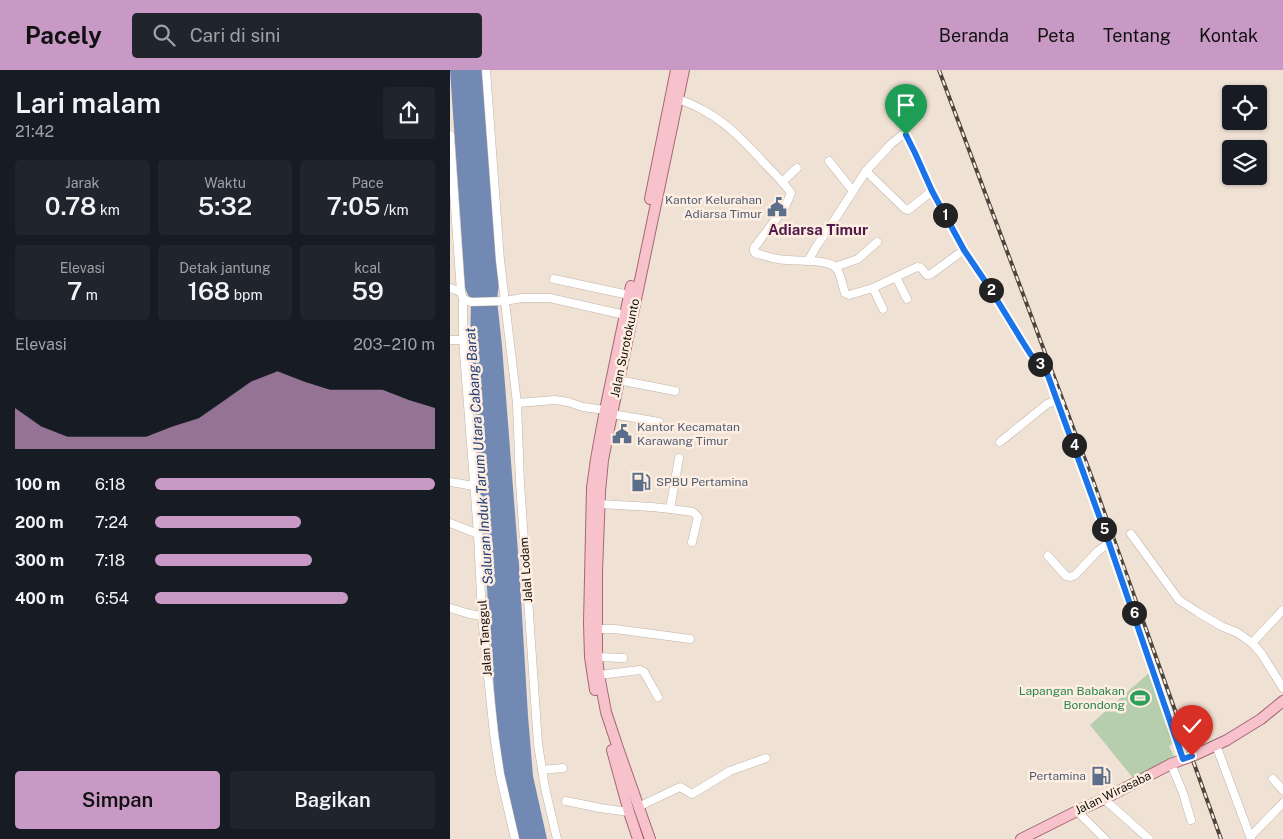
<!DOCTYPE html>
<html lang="id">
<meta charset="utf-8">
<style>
body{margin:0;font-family:"Public Sans",sans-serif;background:#20242c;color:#f1f3f6;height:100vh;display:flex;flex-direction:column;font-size:19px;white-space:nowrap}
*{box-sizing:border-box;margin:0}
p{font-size:16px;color:#9ea1a6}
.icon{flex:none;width:28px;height:28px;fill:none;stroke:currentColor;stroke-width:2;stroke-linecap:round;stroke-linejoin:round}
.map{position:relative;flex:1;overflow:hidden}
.sheet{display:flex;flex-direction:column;background:#171b24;width:450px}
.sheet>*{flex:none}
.fabs{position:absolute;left:772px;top:15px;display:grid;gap:10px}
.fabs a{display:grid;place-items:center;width:45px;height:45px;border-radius:5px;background:#171b24;box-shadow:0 1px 4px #0004;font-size:25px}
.pin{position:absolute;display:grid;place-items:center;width:42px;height:42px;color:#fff;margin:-51px -21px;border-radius:50% 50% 50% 0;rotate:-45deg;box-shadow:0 0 5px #0007}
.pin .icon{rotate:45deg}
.km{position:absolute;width:25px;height:25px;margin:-12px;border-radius:50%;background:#222;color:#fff;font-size:14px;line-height:25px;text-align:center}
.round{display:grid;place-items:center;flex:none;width:52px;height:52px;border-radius:5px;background:#20242c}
.summary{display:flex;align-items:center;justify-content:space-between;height:85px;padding:0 15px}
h1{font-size:28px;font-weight:600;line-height:38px}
.stats{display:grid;grid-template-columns:repeat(3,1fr);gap:8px;height:85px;padding:5px 15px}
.stats div{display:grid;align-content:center;border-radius:5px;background:#20242c;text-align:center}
.stats b{font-size:25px;font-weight:600}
.stats small{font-size:14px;font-weight:400}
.stats p{font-size:14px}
.chart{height:140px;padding:10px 15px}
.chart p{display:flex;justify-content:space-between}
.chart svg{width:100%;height:90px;margin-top:5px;fill:#c999c6;opacity:.7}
.button{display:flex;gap:10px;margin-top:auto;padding:10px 15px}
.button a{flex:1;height:58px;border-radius:5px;background:#c999c6;color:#111;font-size:20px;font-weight:600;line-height:58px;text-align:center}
.button a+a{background:#20242c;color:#f1f3f6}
ul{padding:0 15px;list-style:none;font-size:16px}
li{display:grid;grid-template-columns:80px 60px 1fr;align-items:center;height:38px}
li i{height:12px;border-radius:6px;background:#c999c6}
header{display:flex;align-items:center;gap:30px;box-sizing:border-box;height:70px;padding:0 25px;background:#c999c6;color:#111}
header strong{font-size:24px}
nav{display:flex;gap:28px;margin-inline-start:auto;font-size:18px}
.search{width:350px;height:45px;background:#20242c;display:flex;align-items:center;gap:12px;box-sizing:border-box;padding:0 18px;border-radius:5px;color:#9ea1a6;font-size:19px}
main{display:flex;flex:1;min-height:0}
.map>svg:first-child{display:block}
</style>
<header>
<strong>Pacely</strong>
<div class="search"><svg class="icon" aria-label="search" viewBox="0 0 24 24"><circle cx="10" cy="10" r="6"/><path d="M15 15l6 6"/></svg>Cari di sini</div>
<nav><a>Beranda</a><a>Peta</a><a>Tentang</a><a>Kontak</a></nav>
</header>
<main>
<section class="sheet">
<div class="summary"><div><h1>Lari malam</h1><p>21:42</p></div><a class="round"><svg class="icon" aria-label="share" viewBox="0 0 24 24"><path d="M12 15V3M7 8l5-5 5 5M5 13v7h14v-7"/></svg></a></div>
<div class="stats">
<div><p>Jarak</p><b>0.78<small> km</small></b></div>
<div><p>Waktu</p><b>5:32</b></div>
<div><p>Pace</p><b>7:05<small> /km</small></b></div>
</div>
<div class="stats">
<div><p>Elevasi</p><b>7<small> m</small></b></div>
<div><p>Detak jantung</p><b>168<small> bpm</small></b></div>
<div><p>kcal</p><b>59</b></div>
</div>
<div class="chart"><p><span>Elevasi</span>203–210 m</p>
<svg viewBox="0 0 160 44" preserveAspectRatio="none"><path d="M0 44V24L10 33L20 38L30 38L40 38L50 38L60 33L70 29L80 20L90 11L100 6L110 11L120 15L130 15L140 15L150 20L160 24V44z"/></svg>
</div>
<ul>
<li><b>100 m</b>6:18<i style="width:100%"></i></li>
<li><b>200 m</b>7:24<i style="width:52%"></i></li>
<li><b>300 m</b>7:18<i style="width:56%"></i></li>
<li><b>400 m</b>6:54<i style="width:69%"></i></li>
</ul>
<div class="button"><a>Simpan</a><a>Bagikan</a></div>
</section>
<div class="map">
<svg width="833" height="769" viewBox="0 0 833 769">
<rect width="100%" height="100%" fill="#f0e1d5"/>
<!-- green -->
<polygon fill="#b6cdae" points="700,602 725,672 719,676 725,688 683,708 640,655"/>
<!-- water -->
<polygon fill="#7289b4" points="0,0 35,0 49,214 47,230 52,276 69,495 78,646 83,706 97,769 67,769 53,702 45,634 20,274 21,232 15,218"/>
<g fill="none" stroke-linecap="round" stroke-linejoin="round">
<defs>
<g id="minor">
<polyline points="36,0 50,190 67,333 70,413 88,674 95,718 107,769"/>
<path d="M 228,29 C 269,43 289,66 318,97 C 326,105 335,114 341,123 L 335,137 L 304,178 L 304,181 L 305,183 C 313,185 320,188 328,189 C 343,192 374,188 385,197 C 391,202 392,215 395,223 L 399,225 L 423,218 L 467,197 L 471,198 L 477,205 L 481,204 L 514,180"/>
<polyline points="0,65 11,222 13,229 13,270 28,464 32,546 40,625 44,664 50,704 65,769"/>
<polyline points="379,91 403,121"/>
<polyline points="416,101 455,139 458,140 482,121"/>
<polyline points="332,112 347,98"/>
<polyline points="358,191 366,177 387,146 416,101 441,74 452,65 455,64 465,83 482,121 514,180 539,217 574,274 581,285 595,298 597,303 659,473 733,689"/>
<polyline points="385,197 408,189 427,172"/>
<polyline points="446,207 457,229"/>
<polyline points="104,209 179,225"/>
<polyline points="0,218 11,222"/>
<polyline points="423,218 433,239"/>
<polyline points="13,229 21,232 55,231 72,228 100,228 175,245"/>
<polyline points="0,270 13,270"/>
<polyline points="168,310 225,321"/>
<polyline points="67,333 105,330 118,332 133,337 155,340"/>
<polyline points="162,344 209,352"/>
<polyline points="550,372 597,334 607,330"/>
<polyline points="0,412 24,416"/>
<polyline points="150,434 202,437 221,439 243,442 248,447 242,472"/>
<polyline points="220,439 229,388"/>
<polyline points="0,453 28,464"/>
<polyline points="681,464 729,530 749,543 771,556 788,563 802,573 811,583 833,618"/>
<polyline points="598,486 616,506 621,507 625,505 648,481 659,473"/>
<polyline points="0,538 20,544 32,546"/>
<polyline points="148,559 165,559 240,569"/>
<polyline points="802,573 833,540"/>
<polyline points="147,587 173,588"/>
<polyline points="149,605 190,600 194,602 208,627"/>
<polyline points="766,675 801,769"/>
<polyline points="721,694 733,723 741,750"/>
<polyline points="92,700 113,698"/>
<polyline points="823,709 833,720"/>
<polyline points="654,729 699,769"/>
<polyline points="116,731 150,738 179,742"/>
<polyline points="188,737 230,717 242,724 280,701 316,688"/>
<polyline points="627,741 655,769"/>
<polyline points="801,766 833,733"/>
</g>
<g id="major">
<polyline points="200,129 226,0"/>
<polyline points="145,620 140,587 139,553 142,418 146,389 155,340 181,216"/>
<polyline points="162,680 179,742 188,769"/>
<polyline points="200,769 169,681 156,642 149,605 147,587 147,502 150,422 153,390 162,344 234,0"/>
<polyline points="571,769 627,741 654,729 721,694 745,685 777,670 811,649 833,631"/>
</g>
</defs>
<!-- minor casing -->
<use href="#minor" stroke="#c1b3a7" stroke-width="9"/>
<!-- major casing -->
<use href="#major" stroke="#a46873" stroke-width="12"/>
<!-- minor -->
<use href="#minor" stroke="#fff" stroke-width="8"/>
<!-- major -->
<use href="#major" stroke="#f8c2cd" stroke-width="10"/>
<defs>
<polyline id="rail" points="489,0 642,408 771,769"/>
</defs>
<!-- rail casing -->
<use href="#rail" stroke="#4d463f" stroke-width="4"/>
<!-- rail -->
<use href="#rail" stroke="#feeee2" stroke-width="2" stroke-dasharray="5.5" stroke-linecap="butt"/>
</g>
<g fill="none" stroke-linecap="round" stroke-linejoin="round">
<defs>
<polyline id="route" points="456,65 465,83 482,121 514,180 539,217 574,274 581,285 595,298 597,303 659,473 733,689 742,686"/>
</defs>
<!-- route casing -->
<use href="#route" stroke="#fff" stroke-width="10"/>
<!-- route -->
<use href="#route" stroke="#1a73e8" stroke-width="6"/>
</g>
<!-- icons -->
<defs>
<symbol id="civic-bare" viewBox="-9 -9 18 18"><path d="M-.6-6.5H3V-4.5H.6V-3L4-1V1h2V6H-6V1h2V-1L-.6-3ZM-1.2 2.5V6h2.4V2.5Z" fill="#5c6f8a" stroke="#feeee2" stroke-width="2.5" paint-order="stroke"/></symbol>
<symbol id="fuel-bare" viewBox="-9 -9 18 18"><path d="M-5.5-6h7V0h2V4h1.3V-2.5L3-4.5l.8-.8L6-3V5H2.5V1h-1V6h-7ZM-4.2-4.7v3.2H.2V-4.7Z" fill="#5c6f8a" stroke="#feeee2" stroke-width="2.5" paint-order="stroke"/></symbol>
<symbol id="stadium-bare" viewBox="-9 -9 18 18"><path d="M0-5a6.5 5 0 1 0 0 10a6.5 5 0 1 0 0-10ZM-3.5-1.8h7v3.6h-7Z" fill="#2e9e5b" stroke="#feeee2" stroke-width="2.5" paint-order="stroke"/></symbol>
</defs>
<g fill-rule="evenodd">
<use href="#civic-bare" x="313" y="123" width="28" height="28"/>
<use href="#civic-bare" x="158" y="350" width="28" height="28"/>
<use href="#fuel-bare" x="177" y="398" width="28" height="28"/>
<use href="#stadium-bare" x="676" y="614" width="28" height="28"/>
<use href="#fuel-bare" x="637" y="692" width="28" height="28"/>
</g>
<g text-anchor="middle" stroke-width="5" stroke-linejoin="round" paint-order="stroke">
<!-- service labels -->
<g font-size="12" fill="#4e5e75" stroke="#feeee2" text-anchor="end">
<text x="312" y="134">Kantor Kelurahan<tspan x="312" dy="14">Adiarsa Timur</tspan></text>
<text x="187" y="361" text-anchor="start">Kantor Kecamatan<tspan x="187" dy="14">Karawang Timur</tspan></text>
<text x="206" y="416" text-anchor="start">SPBU Pertamina</text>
<text x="636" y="710">Pertamina</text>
</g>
<!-- street labels -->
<g font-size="12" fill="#120d09" stroke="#feeee2">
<text transform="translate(175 278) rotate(-78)" y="4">Jalan Surotokunto</text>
<text transform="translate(76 500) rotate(-94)" y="4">Jalal Lodam</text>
<text transform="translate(35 568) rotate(-94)" y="4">Jalan Tanggul</text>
<text transform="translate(663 723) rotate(-26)" y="4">Jalan Wirasaba</text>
</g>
<!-- leisure labels -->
<g font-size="12" fill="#27864d" stroke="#feeee2" text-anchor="end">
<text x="675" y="625">Lapangan Babakan<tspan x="675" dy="14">Borondong</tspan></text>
</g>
<!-- water labels -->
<g font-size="14" font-style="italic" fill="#244078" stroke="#feeee2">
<text transform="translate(29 386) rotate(-94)" y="5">Saluran Induk Tarum Utara Cabang Barat</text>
</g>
<!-- quarter labels -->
<g font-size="15" font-weight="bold" fill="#501b49" stroke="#feeee2">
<text x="368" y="165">Adiarsa Timur</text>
</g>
</g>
</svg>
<div class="fabs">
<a><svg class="icon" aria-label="locate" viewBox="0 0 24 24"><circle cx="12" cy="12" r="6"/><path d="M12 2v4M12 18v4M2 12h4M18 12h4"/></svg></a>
<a><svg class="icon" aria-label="layers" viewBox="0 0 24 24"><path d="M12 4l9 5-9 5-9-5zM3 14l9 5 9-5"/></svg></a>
</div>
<div class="pin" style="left:456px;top:65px;background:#1e9e55"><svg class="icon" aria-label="arrive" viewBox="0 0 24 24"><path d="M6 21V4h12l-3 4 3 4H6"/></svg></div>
<div class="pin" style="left:742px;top:686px;background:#d93025"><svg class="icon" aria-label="check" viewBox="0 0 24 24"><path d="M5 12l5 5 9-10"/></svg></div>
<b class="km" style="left:495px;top:145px">1</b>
<b class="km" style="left:541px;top:220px">2</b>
<b class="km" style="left:590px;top:294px">3</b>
<b class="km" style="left:624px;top:375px">4</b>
<b class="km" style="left:654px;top:459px">5</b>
<b class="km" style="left:684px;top:543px">6</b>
</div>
</main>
